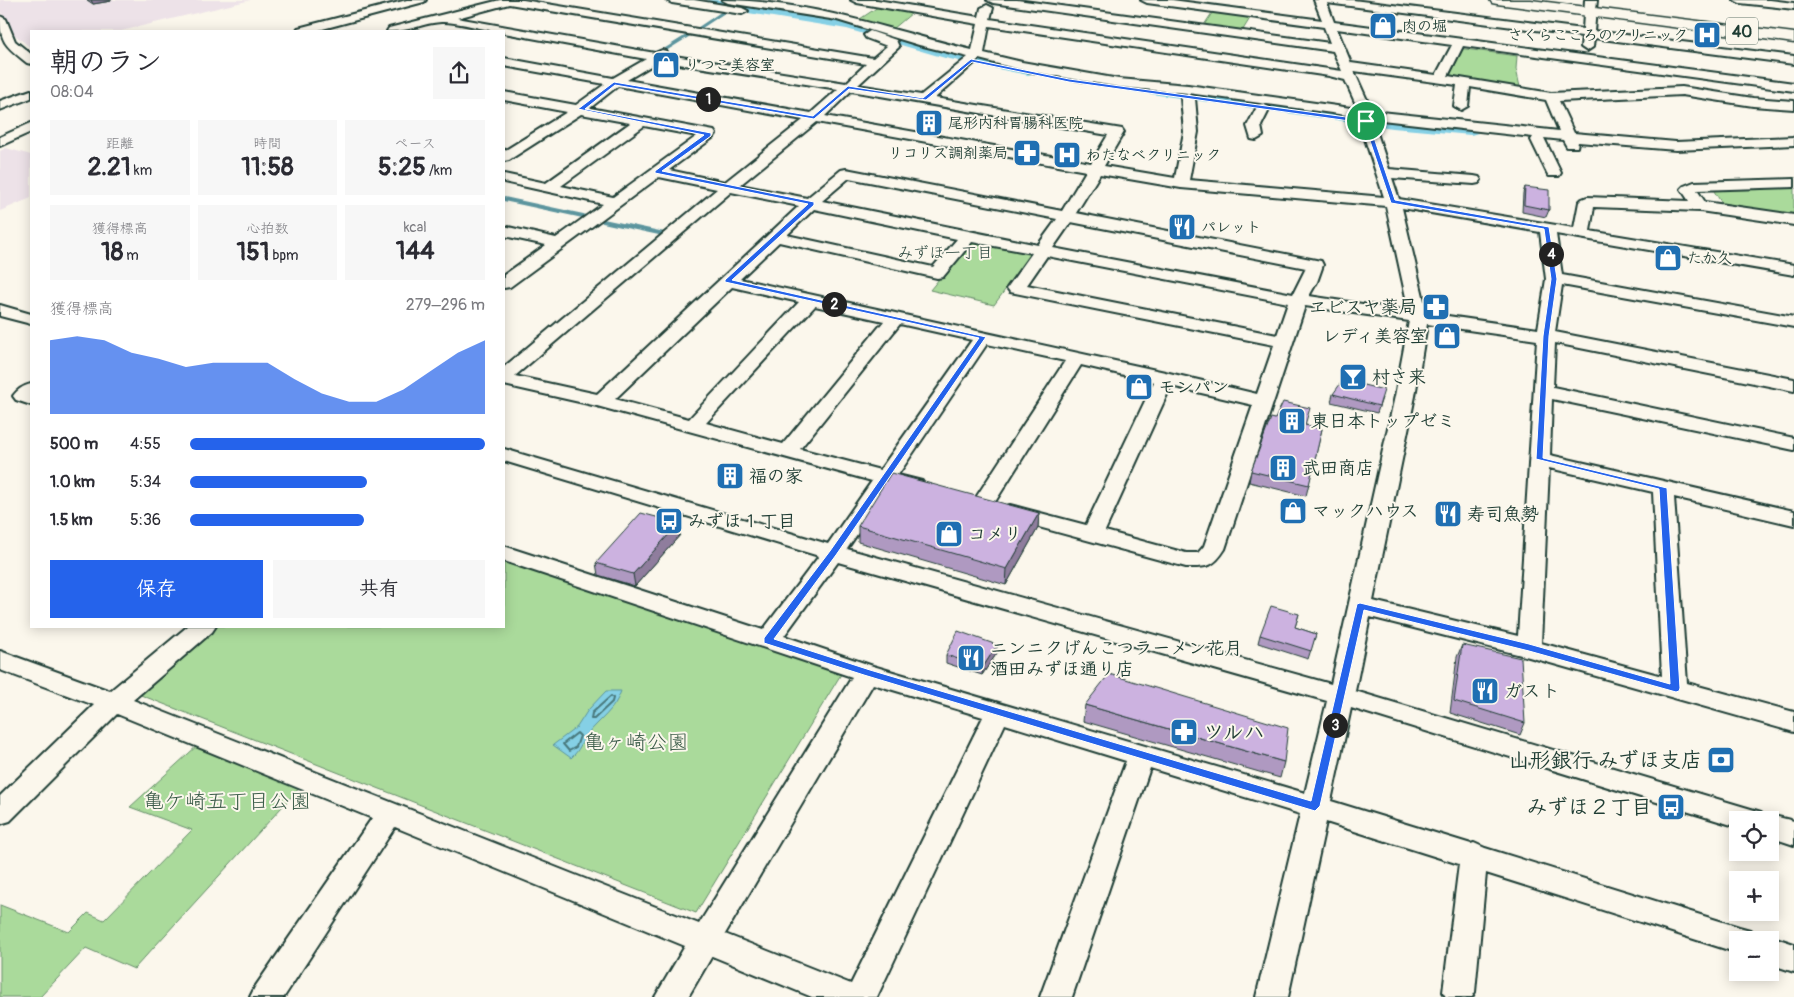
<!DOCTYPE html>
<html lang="ja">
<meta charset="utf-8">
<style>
body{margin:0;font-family:Pangolin,"Klee One",sans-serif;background:#f7f7f7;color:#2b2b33;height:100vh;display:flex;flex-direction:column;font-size:19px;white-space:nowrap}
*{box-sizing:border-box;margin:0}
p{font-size:16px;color:#7c7c81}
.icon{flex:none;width:28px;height:28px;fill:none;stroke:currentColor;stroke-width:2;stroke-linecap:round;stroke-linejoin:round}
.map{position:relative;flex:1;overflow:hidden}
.panel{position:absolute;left:30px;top:30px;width:475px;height:598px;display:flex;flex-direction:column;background:#fff;border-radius:0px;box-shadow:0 2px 12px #0003}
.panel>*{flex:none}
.buttons{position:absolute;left:1729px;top:811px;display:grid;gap:10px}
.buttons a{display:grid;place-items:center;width:50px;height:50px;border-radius:0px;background:#fff;box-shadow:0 2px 12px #0003;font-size:25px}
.pin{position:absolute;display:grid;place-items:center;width:42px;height:42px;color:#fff;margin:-21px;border:2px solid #fff;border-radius:50%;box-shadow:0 1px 5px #0007}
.km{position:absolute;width:25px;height:25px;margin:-12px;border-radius:50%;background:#222;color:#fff;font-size:14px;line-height:25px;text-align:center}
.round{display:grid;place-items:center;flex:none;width:52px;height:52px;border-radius:0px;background:#f7f7f7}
.headline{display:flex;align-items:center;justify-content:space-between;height:85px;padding:0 20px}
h1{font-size:28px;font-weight:800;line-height:38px}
.metrics{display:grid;grid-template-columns:repeat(3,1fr);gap:8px;height:85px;padding:5px 20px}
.metrics div{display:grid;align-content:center;border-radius:0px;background:#f7f7f7;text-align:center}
.metrics b{font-size:25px;font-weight:800}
.metrics small{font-size:14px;font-weight:400}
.metrics p{font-size:14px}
.chart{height:140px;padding:10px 20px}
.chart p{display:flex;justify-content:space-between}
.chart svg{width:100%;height:90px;margin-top:5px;fill:#2563eb;opacity:.7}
.primary-button{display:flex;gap:10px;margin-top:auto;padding:10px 20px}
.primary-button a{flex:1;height:58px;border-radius:0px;background:#2563eb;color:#fff;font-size:20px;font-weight:800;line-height:58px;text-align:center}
.primary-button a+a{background:#f7f7f7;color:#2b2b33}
ul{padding:0 20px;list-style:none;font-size:16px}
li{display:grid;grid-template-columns:80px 60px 1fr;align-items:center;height:38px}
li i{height:12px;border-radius:6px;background:#2563eb}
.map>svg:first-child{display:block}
</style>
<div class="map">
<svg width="1794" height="997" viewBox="0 0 1794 997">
<rect width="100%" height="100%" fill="#fbf7ec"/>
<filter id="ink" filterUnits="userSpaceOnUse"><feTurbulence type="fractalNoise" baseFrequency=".02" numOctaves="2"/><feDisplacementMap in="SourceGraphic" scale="10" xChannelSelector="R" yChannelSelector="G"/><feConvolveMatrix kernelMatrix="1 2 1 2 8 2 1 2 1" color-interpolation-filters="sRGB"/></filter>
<g filter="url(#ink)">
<!-- built -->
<g fill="#ede2e8">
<polygon points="0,0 251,0 121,31 31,31 31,48 10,31 0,10"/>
<polygon points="6,148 31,155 31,198 0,211 0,151"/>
</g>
<!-- green -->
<g fill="#aada9b" stroke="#648c68">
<polygon points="878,7 912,13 893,29 860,19"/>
<polygon points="1214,10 1252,15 1241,33 1202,28"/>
<polygon points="1458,48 1517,56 1516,69 1520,87 1449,77"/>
<polygon points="1794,186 1794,216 1723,205 1712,188"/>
<polygon points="971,240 1033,252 994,305 930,290"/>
<polygon points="504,557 846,666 696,913 133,692 212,626 504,626"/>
<polygon points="199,744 303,784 134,969 86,948 40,997 0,997 0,905 69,932 88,913 104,920 192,830 130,807"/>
</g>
<!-- water -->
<path fill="#85d0e5" stroke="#5c959e" d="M 606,691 L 621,691 C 615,710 600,719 587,735 C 580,744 580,750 571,758 L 553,745 L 577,727 L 588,710 Z"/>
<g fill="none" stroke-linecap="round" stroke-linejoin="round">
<!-- shore -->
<g stroke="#48787b" stroke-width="2">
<polygon points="611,696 613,698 612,702 594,719 591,719 592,713"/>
<polygon points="577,733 580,736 576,747 569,751 563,744"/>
</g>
<!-- stream-far1 -->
<g stroke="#5c959e" stroke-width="3">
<polyline points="698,29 725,11"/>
<polyline points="660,53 689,35"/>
</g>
<!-- stream -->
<g stroke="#5c959e" stroke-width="4">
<polyline points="504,199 583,216"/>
<polyline points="603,221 664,234"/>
</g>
<!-- river -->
<g fill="#85d0e5" fill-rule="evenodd">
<polygon points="690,0 729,0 849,19 954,49 1035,65 1037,69 1035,73 1028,75 945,58 847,29 698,5 692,3"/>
<polygon points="1137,81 1393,116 1471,123 1478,125 1481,129 1478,133 1471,135 1393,128 1130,91 1127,87 1130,83"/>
</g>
<defs>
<g id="minor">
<polygon points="407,0 426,0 424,2 315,31 296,31 298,28"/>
<path d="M 500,0 L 523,0 L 873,58 L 887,46 L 866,38 L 864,35 L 870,31 L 896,40 L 899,47 L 858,85 L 921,95 L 968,57 L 919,45 L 837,20 L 728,3 L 722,0 C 809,0 889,30 972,50 L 978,24 L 857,3 L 851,0 L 877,0 L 979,17 L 981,8 L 987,5 L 993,8 L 990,19 L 1342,71 L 1333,51 L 993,3 L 987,0 L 1017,0 L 1330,43 L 1324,27 L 1147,3 L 1141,0 L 1172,0 L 1322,20 L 1314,0 L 1353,0 L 1583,29 L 1585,0 L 1597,0 L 1594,31 L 1794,56 L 1794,64 L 1594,38 L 1593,47 L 1587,51 L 1581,47 L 1582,36 L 1327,3 L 1334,22 L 1794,83 L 1794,91 L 1463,46 L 1448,76 L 1551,93 L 1682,87 L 1753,98 L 1794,101 L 1794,109 L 1753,106 L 1682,95 L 1559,101 L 1574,133 L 1676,142 L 1794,137 L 1794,145 L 1676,150 L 1578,142 L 1577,147 L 1567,147 L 1563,140 L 1544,138 L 1561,173 L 1559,176 L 1549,176 L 1547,173 L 1531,140 L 1533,137 L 1373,119 L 1373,121 L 1389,169 L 1474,176 L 1479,177 L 1481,180 L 1479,183 L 1474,184 L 1392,178 L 1399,199 L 1574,228 L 1579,202 L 1582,199 L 1587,197 L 1689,201 L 1681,189 L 1684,186 L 1694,182 L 1794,179 L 1794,187 L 1697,190 L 1705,202 L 1794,215 L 1794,225 L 1700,211 L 1594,207 L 1590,231 L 1794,265 L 1794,275 L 1556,234 L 1562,275 L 1794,317 L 1794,327 L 1562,285 L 1555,332 L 1794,379 L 1794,391 L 1555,343 L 1553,387 L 1794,438 L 1794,450 L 1552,399 L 1550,455 L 1794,511 L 1794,525 L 1674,497 L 1687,683 L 1794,712 L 1794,732 L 1529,657 L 1370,617 L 1355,691 L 1751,809 L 1761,812 L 1763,817 L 1770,815 L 1794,821 L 1794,845 L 1770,837 L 1770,820 L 1738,820 L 1738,827 L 1351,708 L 1331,801 L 1471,844 L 1474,843 L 1485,848 L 1739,927 L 1750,930 L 1754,940 L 1738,940 L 1738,953 L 1486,873 L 1475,992 L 1472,997 L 1446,997 L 1443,992 L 1459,864 L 1326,822 L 1288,997 L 1256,997 L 1300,814 L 1150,768 L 1072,997 L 1040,997 L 1126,761 L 1005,724 L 877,997 L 812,997 L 712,956 L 688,997 L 655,997 L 685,946 L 395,827 L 284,997 L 250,997 L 255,987 L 372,818 L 117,714 L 10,821 L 0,824 L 0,796 L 94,705 L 0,670 L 0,651 L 110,691 L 188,626 L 216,626 L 212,632 L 133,700 L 699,924 L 852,677 L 504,561 L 504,546 L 763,630 L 819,556 L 504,461 L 504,449 L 828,544 L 872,481 L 597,406 L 504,385 L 504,367 L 717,189 L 659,177 L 510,287 L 504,288 L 504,275 L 546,245 L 504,236 L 504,226 L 556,238 L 603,204 L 504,182 L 504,174 L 546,183 L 630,123 L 581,114 L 509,160 L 504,161 L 504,151 L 567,112 L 504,100 L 504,92 L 576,105 L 605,84 L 504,66 L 504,58 L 613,78 L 646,59 L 504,33 L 504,31 C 483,31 459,21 441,22 C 422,23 410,32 387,31 L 389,28 ZM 509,4 L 866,64 L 846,83 L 668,55 L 666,51 L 662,50 L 655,53 L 457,18 ZM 989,26 L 1329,76 L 1345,80 L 1358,109 L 1188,85 L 1119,79 L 1022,62 L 984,53 ZM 1337,29 L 1452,45 L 1436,75 L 1351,63 ZM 979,59 L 1022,70 L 1119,87 L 1188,93 L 1360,117 L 1359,121 L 1384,197 L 1189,180 L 1198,132 L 1195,98 L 1188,94 L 1181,98 L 1184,132 L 1175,178 L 1104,166 L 1124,132 L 1122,129 L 935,98 ZM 659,61 L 838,89 L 811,113 L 627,80 ZM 1354,71 L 1457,85 L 1454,106 L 1461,110 L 1468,106 L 1470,87 L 1546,100 L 1559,131 L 1372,111 ZM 618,86 L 803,120 L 725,182 L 669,170 L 714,137 L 716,134 L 714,131 L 590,108 ZM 851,91 L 1108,135 L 1091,163 L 825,116 ZM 817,122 L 1086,171 L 1062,211 L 846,169 L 841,170 L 807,198 L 740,185 ZM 644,126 L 697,136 L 613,197 L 561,186 ZM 1100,174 L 1181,188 L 1386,206 L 1409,311 L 1309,296 L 1317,282 L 1323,265 L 1321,261 L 1076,213 ZM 849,178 L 1057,219 L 1038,245 L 822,201 ZM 731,192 L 799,206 L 597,394 L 515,376 ZM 1402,208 L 1540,232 L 1546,279 L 1538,329 L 1427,313 ZM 814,209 L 957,239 L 933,267 L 787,235 ZM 1071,222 L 1306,268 L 1293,294 L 1053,248 ZM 779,242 L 937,278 L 943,277 L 972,242 L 1032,253 L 1007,288 L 1010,292 L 1274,345 L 1257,394 L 1165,372 L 740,279 ZM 1047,256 L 1288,303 L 1277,335 L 1027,285 ZM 732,287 L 799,302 L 689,419 L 615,399 ZM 815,306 L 884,321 L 783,444 L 706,423 ZM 1305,306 L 1409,321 L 1395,396 L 1331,684 L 847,549 L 890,486 L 915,493 L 922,491 L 925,486 L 922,481 L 898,475 L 987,344 L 1065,361 L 971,505 L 974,510 L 982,512 L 990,510 L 1081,365 L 1154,382 L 1086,525 L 1010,505 L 1002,507 L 999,512 L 1002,517 L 1186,567 C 1207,567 1213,568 1225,549 ZM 900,324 L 972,340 L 880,470 L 800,449 ZM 1427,324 L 1537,340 L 1518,636 L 1373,601 L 1415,396 ZM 1171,386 L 1253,405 L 1204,546 L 1198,553 L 1186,553 L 1105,531 ZM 1549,468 L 1653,492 L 1662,676 L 1541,643 ZM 838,562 L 1327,701 L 1305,793 L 873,666 L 784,636 ZM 873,684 L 983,717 L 851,984 L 725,934 Z"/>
<polygon points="666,0 694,0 742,8 748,11 742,14 672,3"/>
<polygon points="1734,0 1770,0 1794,3 1794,9 1740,3"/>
<path d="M 0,16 L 6,19 L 15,41 L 31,54 L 31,64 L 27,63 C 6,46 0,43 0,16 Z"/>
<polygon points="31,90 31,98 0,110 0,101"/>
<polygon points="1263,104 1270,108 1261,126 1263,136 1256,140 1251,139 1247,126 1258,105"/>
<polygon points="31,123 31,132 0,146 0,137"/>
<polygon points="0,305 31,314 31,324 0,316"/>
<path d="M 31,384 L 31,405 L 16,400 L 13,396 C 18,389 23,386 31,384 Z"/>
<polygon points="1770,936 1794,944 1794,972 1770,964 1770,940 1760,940"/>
</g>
<polygon id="major" points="1490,0 1531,0 1794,33 1794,43 1497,4 1492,3"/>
</defs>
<!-- minor casing -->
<use href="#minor" stroke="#1f3d34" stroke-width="4"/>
<!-- major casing -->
<use href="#major" stroke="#1f3d34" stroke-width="3"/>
<!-- minor -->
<use href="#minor" fill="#fbf7ec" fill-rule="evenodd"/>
<!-- major -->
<use href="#major" fill="#fbf7ec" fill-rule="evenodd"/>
</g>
<!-- wall -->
<g fill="#af99c1" stroke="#1f3d34">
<polygon points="87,0 111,0 111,1 93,4"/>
<polygon points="1525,187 1549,210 1546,217 1522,212 1523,193"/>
<polygon points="1333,394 1382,398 1377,413 1331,402"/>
<polygon points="1306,425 1322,429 1306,496 1249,482 1251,471"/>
<polygon points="1039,513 1038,528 1006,585 858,542 858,526"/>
<polygon points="680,535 635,586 598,575 596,563"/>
<polygon points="1299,614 1295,627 1316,634 1308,659 1258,643 1260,635"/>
<polygon points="1462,645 1525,723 1520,735 1450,713 1457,657"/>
<polygon points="997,653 982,675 946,663 946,655"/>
<polygon points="1085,705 1284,762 1280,778 1083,721"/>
</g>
<!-- shaded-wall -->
<g fill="#8f7d9d" stroke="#1f3d34">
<polygon points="91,0 111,0 111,1 93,4"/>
<polygon points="1039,513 1038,528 1006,585 1007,569"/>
<polygon points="679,523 680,535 635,586 633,574"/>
<polygon points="997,645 997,653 982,675 983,667"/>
</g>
<!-- building -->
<g fill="#ccb2e0" stroke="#1f3d34">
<polygon points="1525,187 1549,190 1549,210 1524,205"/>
<polygon points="1343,380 1384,390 1379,406 1333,394"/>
<polygon points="1283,402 1310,408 1305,425 1322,429 1309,485 1251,471 1271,418 1275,419"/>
<polygon points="891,473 1039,513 1007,569 858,526"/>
<polygon points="641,513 679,523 633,574 596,563"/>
<polygon points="1271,606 1299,614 1295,627 1316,634 1311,651 1260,635"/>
<polygon points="958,631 997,645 983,667 946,655"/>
<polygon points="1462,645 1521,658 1525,723 1454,701"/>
<polygon points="1109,674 1288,728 1284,762 1085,705"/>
</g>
</g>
<!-- route -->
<path fill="#2563eb" stroke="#fff" fill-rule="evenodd" d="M 971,59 L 1069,79 L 1368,120 L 1395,200 L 1549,227 L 1557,279 L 1549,336 L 1543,458 L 1667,488 L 1680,688 L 1679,691 L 1676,692 L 1529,651 L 1364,610 L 1320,806 L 1315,811 L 864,675 L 764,643 L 764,638 L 830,551 L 979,338 L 725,282 L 725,280 L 808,204 L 655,173 L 655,171 L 704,135 L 578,109 L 614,82 L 813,116 L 848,86 L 923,98 ZM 972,62 L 1069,82 L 1364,123 L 1391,203 L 1544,229 L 1551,279 L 1543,336 L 1536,459 L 1659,489 L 1670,684 L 1529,644 L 1360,603 L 1357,604 L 1311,801 L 870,670 L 774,639 L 836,555 L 986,337 L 732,280 L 814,205 L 814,202 L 662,171 L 711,136 L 711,133 L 585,109 L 615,85 L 814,119 L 849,89 L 926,100 Z"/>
<!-- icons -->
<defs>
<symbol id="shop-square" viewBox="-11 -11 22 22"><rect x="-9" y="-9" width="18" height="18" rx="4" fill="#1f6fb2" stroke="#fbf7ec"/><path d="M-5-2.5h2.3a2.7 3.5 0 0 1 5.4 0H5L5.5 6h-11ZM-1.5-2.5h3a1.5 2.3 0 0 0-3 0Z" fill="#fff"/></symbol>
<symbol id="hospital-square" viewBox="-11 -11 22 22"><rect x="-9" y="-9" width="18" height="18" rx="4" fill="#1f6fb2" stroke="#fbf7ec"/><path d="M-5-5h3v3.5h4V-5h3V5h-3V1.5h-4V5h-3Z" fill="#fff"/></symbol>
<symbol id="building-square" viewBox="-11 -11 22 22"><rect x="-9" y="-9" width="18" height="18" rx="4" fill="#1f6fb2" stroke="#fbf7ec"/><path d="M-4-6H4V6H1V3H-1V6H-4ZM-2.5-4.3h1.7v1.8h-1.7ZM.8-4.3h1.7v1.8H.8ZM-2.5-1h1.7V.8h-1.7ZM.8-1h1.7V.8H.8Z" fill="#fff"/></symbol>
<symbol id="pharmacy-square" viewBox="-11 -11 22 22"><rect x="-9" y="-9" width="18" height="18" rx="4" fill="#1f6fb2" stroke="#fbf7ec"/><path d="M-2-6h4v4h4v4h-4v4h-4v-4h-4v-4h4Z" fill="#fff"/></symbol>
<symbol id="restaurant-square" viewBox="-11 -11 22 22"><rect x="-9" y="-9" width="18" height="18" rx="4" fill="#1f6fb2" stroke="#fbf7ec"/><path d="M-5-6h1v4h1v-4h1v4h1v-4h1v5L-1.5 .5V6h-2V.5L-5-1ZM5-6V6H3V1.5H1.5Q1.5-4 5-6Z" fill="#fff"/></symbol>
<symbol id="bar-square" viewBox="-11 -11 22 22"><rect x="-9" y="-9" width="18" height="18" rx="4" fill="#1f6fb2" stroke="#fbf7ec"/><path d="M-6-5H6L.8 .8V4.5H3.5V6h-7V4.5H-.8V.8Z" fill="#fff"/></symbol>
<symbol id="bus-square" viewBox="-11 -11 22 22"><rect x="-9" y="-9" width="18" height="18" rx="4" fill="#1f6fb2" stroke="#fbf7ec"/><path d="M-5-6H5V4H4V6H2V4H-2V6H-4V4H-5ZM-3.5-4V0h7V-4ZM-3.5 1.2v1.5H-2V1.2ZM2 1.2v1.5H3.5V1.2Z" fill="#fff"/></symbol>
<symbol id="bank-square" viewBox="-11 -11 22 22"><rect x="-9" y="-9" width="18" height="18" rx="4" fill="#1f6fb2" stroke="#fbf7ec"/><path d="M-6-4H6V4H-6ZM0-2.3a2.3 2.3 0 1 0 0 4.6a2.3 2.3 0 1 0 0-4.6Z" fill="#fff"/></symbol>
</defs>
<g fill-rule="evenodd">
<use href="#shop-square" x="1367" y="10" width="32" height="32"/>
<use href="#hospital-square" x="1691" y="19" width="32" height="32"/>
<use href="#shop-square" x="650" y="49" width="32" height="32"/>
<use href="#building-square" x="913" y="107" width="32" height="32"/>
<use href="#pharmacy-square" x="1011" y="137" width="32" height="32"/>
<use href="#hospital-square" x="1051" y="139" width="32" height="32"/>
<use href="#restaurant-square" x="1166" y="211" width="32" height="32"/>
<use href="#shop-square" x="1652" y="242" width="32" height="32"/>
<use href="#pharmacy-square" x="1420" y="291" width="32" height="32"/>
<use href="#shop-square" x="1431" y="320" width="32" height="32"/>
<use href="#bar-square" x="1337" y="361" width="32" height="32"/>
<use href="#shop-square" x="1123" y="371" width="32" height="32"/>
<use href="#building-square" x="1276" y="405" width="32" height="32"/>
<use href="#building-square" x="1267" y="452" width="32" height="32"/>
<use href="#building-square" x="714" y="460" width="32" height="32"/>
<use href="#shop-square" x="1277" y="495" width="32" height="32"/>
<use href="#restaurant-square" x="1432" y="498" width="32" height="32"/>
<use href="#bus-square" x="653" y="505" width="32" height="32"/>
<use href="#shop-square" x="933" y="518" width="32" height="32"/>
<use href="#restaurant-square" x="955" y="642" width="32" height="32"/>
<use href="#restaurant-square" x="1469" y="675" width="32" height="32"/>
<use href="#pharmacy-square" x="1168" y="716" width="32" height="32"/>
<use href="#bank-square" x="1705" y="744" width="32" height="32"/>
<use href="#bus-square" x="1655" y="791" width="32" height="32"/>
</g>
<g text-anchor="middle" stroke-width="4" stroke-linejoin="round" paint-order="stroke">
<!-- far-poi labels -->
<g font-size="15" font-weight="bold" fill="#1f3d34" stroke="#fbf7ec" text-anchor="start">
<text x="1402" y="31">肉の堀</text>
<text x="1688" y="40" text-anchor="end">さくらこころのクリニック</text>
<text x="685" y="70">りつこ美容室</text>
<text x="948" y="128">尾形内科胃腸科医院</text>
<text x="1008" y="158" text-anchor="end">リコリス調剤薬局</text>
<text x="1086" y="160">わたなべクリニック</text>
<text x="1201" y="232">パレット</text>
<text x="1687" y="263">たか久</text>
</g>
<!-- shield labels -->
<rect fill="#fbf7ec" stroke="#61756b" stroke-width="1" x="1726" y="17.5" width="32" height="27" rx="4"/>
<g font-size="16" font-weight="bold" fill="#1f3d34">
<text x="1742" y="37">40</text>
</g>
<!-- far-neighbourhood labels -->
<g font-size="16" fill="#1f3d34" stroke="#fbf7ec">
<text x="945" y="258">みずほ一丁目</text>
</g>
<!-- poi labels -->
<g font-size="18" font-weight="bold" fill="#1f3d34" stroke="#fbf7ec" text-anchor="start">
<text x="1417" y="313" text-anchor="end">ヱビスヤ薬局</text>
<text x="1428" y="342" text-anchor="end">レディ美容室</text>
<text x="1372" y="383">村さ来</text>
<text x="1158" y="393">モンパン</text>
<text x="1311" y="427">東日本トップゼミ</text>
<text x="1302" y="474">武田商店</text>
<text x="749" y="482">福の家</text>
<text x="1312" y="517">マックハウス</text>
<text x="1467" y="520">寿司魚勢</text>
<text x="688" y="527">みずほ１丁目</text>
<text x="968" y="540">コメリ</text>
<text x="990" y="654">ニンニクげんこつラーメン花月<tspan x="990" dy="21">酒田みずほ通り店</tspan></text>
<text x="1504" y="697">ガスト</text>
</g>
<!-- near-poi labels -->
<g font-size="21" font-weight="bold" fill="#1f3d34" stroke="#fbf7ec" text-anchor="end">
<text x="1203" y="739" text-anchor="start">ツルハ</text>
<text x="1702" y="767">山形銀行 みずほ支店</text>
<text x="1652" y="814">みずほ２丁目</text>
</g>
<!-- near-park labels -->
<g font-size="21" fill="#3b5c49" stroke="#fbf7ec">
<text x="636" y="749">亀ヶ崎公園</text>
<text x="227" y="808">亀ケ崎五丁目公園</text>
</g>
</g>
</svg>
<div class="buttons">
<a><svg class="icon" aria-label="locate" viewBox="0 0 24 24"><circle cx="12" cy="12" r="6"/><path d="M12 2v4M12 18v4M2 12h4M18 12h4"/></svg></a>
<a>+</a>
<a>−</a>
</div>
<div class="pin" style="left:1366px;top:121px;background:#1e9e55"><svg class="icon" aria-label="arrive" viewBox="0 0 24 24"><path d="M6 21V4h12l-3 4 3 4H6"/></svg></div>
<b class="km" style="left:708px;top:99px">1</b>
<b class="km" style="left:834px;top:304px">2</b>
<b class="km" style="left:1335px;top:725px">3</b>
<b class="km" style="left:1551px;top:254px">4</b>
<section class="panel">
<div class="headline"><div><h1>朝のラン</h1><p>08:04</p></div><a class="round"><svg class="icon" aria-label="share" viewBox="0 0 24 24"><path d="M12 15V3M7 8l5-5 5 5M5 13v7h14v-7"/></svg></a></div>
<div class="metrics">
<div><p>距離</p><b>2.21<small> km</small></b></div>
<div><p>時間</p><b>11:58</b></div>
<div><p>ペース</p><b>5:25<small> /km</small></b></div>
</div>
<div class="metrics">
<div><p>獲得標高</p><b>18<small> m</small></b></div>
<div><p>心拍数</p><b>151<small> bpm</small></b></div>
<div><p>kcal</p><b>144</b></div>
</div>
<div class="chart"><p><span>獲得標高</span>279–296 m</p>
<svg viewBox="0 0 160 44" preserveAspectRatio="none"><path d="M0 44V8L10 6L20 8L30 14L40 17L50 21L60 19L70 19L80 19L90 27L100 34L110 38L120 38L130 32L140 23L150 14L160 8V44z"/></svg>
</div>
<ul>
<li><b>500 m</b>4:55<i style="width:100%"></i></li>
<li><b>1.0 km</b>5:34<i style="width:60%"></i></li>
<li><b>1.5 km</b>5:36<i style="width:59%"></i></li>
</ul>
<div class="primary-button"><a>保存</a><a>共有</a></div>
</section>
</div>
